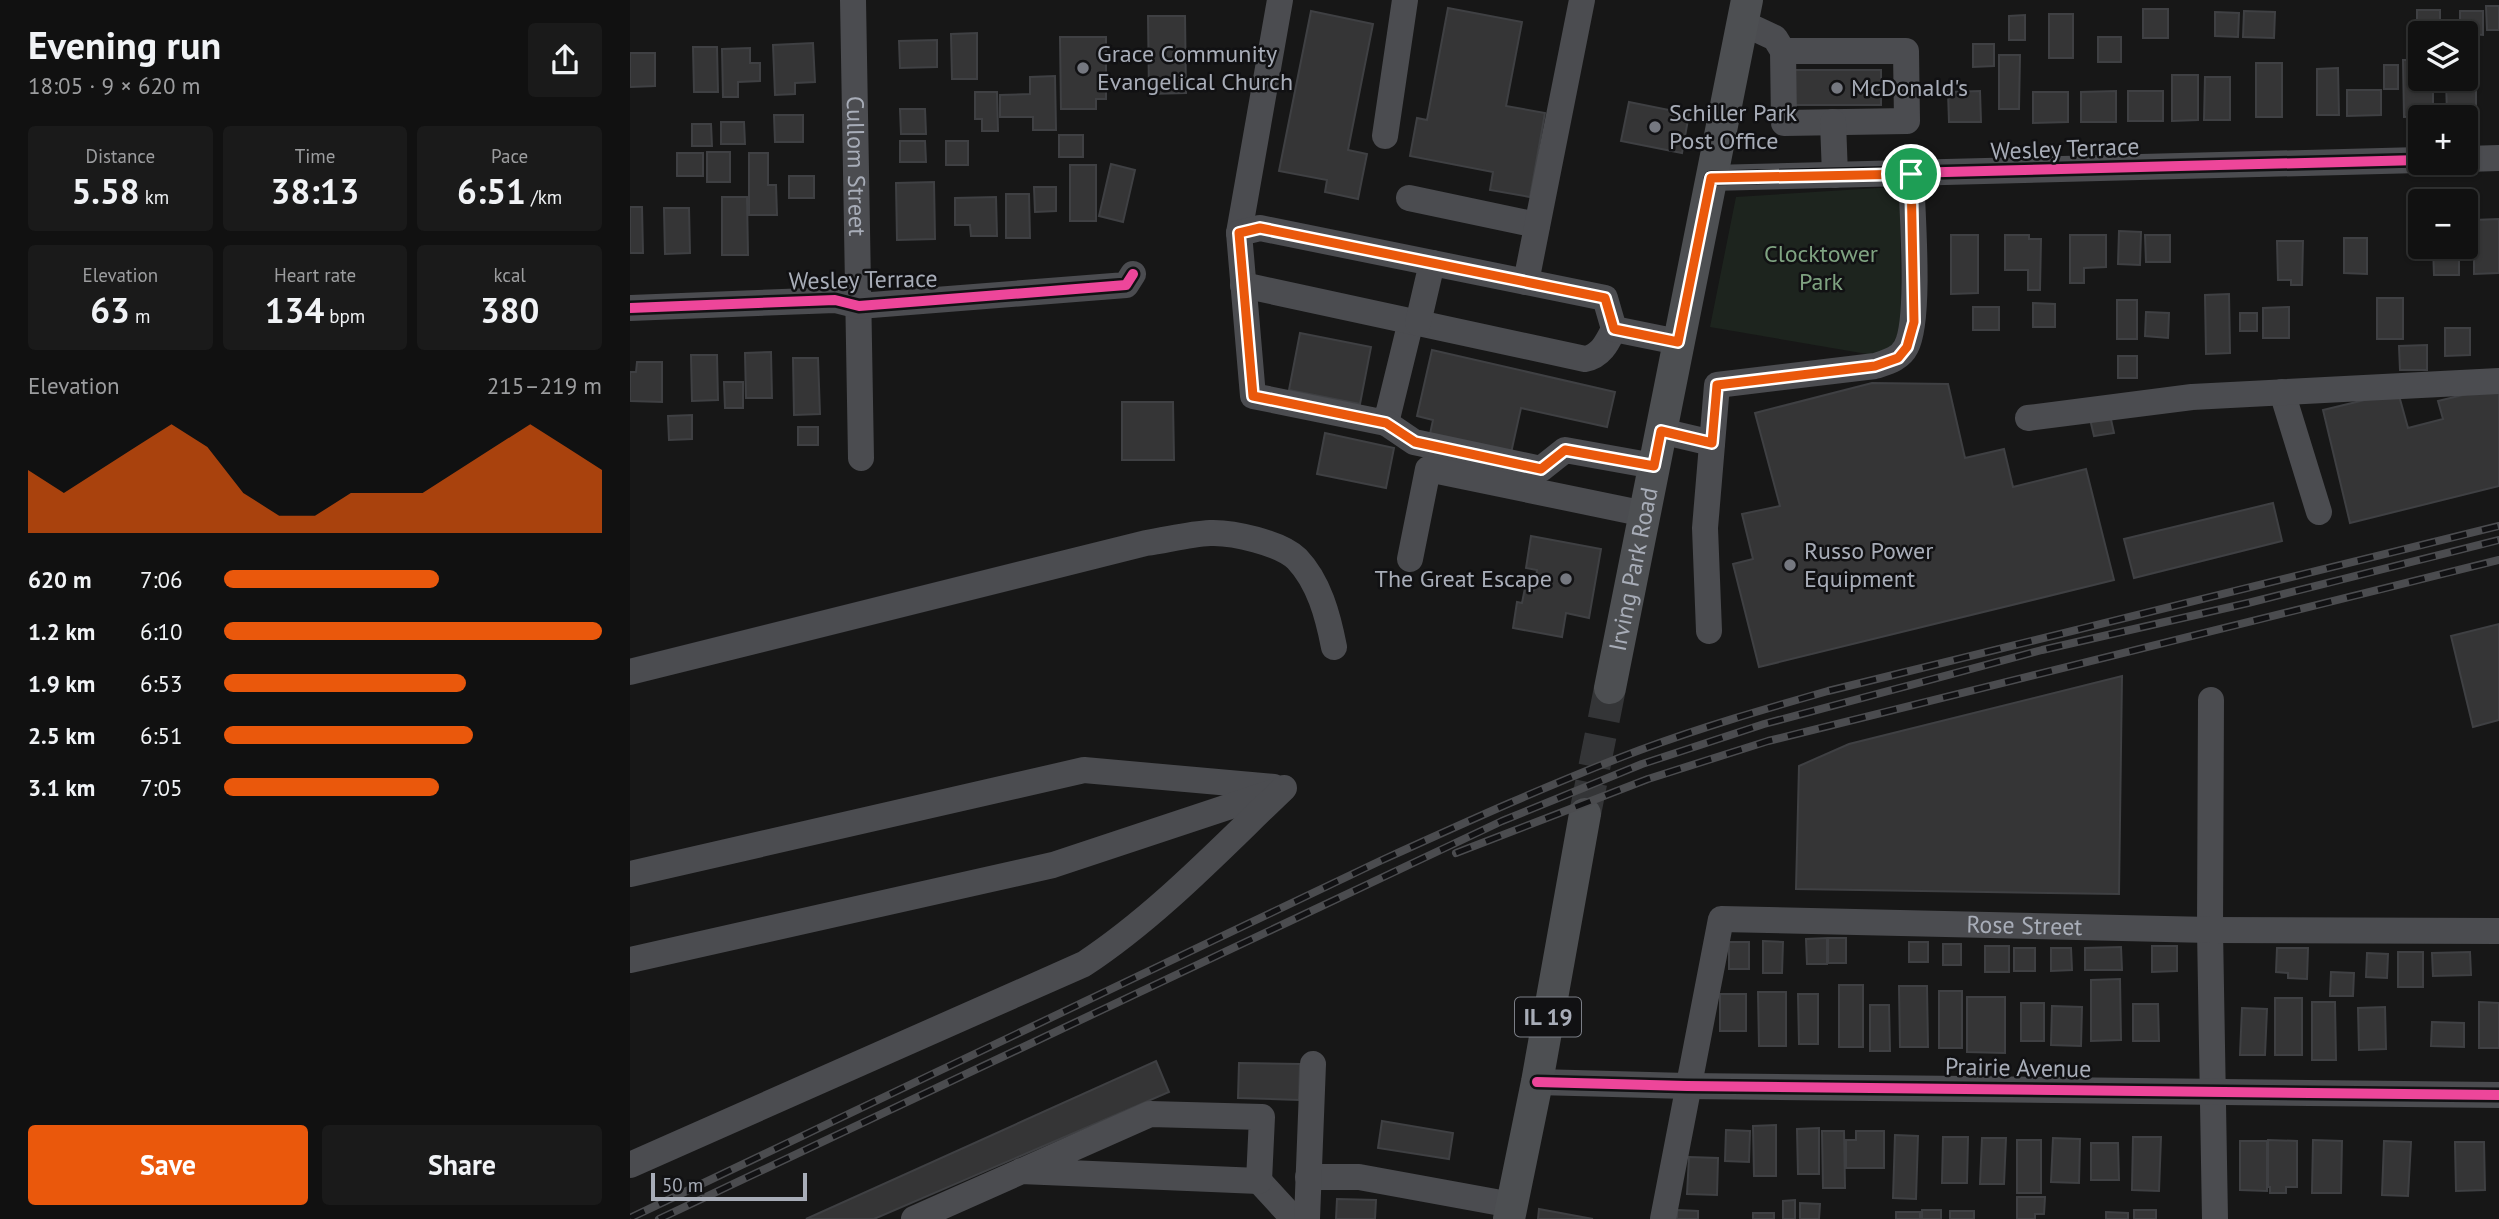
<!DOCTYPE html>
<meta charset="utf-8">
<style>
body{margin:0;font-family:"PT Sans",sans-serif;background:#1a1a1a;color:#f1f3f6;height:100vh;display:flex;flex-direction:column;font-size:26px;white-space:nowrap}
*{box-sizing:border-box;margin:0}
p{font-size:23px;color:#9c9d9f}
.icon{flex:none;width:38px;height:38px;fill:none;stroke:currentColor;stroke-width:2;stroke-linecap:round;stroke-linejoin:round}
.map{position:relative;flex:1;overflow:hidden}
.details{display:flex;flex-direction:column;background:#111;width:630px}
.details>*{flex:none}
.tools{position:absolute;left:1778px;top:21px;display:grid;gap:14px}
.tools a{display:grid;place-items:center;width:70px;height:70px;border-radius:7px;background:#111;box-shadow:0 2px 5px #0004,0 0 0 2px #303131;font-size:35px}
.scale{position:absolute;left:21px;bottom:18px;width:156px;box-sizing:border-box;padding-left:7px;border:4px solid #a8adb8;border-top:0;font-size:19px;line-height:24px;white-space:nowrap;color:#a8adb8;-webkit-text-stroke:5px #111113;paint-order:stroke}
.pin{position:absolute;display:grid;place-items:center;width:60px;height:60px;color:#fff;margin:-30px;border:4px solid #fff;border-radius:50%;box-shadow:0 2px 7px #0007}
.round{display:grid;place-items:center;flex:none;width:74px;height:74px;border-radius:7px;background:#1a1a1a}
.overview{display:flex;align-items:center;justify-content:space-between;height:119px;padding:0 28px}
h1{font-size:38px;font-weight:800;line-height:52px}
.figures{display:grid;grid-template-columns:repeat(3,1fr);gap:10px;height:119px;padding:7px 28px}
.figures div{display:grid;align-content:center;border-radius:7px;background:#1a1a1a;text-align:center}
.figures b{font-size:35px;font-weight:800}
.figures small{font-size:19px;font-weight:400}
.figures p{font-size:19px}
.chart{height:196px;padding:14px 28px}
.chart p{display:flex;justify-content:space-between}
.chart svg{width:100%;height:126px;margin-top:7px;fill:#ea580c;opacity:.7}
.action{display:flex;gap:14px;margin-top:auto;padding:14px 28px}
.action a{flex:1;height:80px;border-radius:7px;background:#ea580c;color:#fff;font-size:28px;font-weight:800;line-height:80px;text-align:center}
.action a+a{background:#1a1a1a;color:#f1f3f6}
ul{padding:0 28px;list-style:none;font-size:23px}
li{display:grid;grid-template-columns:112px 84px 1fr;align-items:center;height:52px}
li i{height:18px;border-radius:9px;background:#ea580c}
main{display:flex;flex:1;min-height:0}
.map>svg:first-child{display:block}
</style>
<main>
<section class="details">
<div class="overview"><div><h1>Evening run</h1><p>18:05 · 9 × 620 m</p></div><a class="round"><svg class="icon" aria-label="share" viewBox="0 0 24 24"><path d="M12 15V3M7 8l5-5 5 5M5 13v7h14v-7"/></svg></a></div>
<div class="figures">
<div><p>Distance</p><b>5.58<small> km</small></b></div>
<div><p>Time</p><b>38:13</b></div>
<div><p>Pace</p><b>6:51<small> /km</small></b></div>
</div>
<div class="figures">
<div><p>Elevation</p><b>63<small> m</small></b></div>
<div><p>Heart rate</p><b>134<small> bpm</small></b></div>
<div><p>kcal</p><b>380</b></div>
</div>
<div class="chart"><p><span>Elevation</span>215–219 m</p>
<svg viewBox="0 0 160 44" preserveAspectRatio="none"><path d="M0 44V22L10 30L20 22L30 14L40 6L50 14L60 30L70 38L80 38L90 30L100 30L110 30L120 22L130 14L140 6L150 14L160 22V44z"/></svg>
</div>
<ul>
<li><b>620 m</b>7:06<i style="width:57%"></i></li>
<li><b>1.2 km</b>6:10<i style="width:100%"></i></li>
<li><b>1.9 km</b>6:53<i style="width:64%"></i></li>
<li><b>2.5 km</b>6:51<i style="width:66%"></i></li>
<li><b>3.1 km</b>7:05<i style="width:57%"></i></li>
</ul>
<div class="action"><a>Save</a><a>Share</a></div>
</section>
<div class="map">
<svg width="1869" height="1219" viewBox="0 0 1869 1219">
<rect width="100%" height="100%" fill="#171717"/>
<!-- green -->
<polygon fill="#1d241e" points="1264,187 1270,201 1271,327 1260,350 1243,355 1080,327 1106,197"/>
<!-- building -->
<g fill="#353536" stroke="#3f4043" stroke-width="2">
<polygon points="1856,6 1869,6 1869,30 1857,30"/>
<polygon points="818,8 892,22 876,106 915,113 900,197 860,190 863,172 780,156 787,118 797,120"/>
<rect x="1513" y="9" width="25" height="29"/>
<polygon points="1787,10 1810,10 1810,33 1790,33 1790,36 1787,36"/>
<polygon points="681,11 743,24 718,150 737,154 728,199 695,192 697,180 649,171"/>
<polygon points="1614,11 1645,12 1644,38 1613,37"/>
<polygon points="1830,11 1853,11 1853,35 1830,33"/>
<polygon points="1585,12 1609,13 1608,37 1585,36"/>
<rect x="1419" y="14" width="24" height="44"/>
<polygon points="1395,15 1395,40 1379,40 1379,16"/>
<polygon points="518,16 555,16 556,93 519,94"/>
<polygon points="347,33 347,79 322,79 321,34"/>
<polygon points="430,37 476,37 476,99 466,99 466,109 431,109"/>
<rect x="1468" y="37" width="23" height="25"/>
<polygon points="307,40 307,67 270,68 269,41"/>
<polygon points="183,43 185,82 165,83 165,94 145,95 143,45"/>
<polygon points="1343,44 1364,44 1364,66 1343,67"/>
<polygon points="63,47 87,47 88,92 64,92"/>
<polygon points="120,48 120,63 130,63 130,81 108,82 108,97 93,97 92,49"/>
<polygon points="0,53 25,53 25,86 0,87"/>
<polygon points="1369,55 1390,55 1389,109 1369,109"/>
<polygon points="1846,59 1846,115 1817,115 1816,79 1836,79 1836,60"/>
<polygon points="1773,60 1790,60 1790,79 1803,79 1803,116 1774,117"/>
<rect x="1626" y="63" width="26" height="54"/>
<rect x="1754" y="65" width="14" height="24"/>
<polygon points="1708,68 1709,115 1687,115 1687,69"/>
<rect x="1164" y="70" width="87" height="35"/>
<polygon points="1542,75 1568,75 1568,120 1542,121"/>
<polygon points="425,76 426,130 403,130 403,117 370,117 370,95 400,94 400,77"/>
<polygon points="1575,77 1600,77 1600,120 1574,120"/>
<polygon points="1717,90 1751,90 1751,115 1717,116"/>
<polygon points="1350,91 1351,122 1319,122 1318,92"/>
<polygon points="1486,91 1486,122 1451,122 1451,92"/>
<rect x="1498" y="91" width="35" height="30"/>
<polygon points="345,92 367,92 368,131 352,131 352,119 345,119"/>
<polygon points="1403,92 1438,92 1438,122 1403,123"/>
<polygon points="999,102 1059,114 1052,153 991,141"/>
<polygon points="270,109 295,109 296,134 271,134"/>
<polygon points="144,115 173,115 173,142 145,142"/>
<polygon points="91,122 114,122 115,144 91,144"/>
<polygon points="62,124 81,124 82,146 62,146"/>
<rect x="429" y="135" width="24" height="22"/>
<polygon points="270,141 295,141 296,162 270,162"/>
<rect x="316" y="141" width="22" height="24"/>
<rect x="77" y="152" width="23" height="30"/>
<rect x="47" y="153" width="26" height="23"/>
<polygon points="119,153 138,153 138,185 146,185 147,215 119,215"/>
<polygon points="481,164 505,170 493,222 469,216"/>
<rect x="440" y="165" width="26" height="56"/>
<rect x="159" y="176" width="25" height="22"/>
<polygon points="304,182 305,239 267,240 266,183"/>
<polygon points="404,187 426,187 426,211 405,212"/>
<polygon points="376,194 399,194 400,238 376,238"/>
<polygon points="92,197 117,197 118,255 92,255"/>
<polygon points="366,197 367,236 341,236 340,225 325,225 325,198"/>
<polygon points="0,207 12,207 13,253 0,253"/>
<polygon points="34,208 59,208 60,253 35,254"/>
<polygon points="1869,219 1869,273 1844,274 1844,220"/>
<polygon points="1489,231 1511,232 1510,265 1488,264"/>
<polygon points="1321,235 1348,235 1348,293 1321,294"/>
<polygon points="1375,235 1399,235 1399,239 1411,239 1410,290 1398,290 1398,270 1375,270"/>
<polygon points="1440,235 1476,235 1476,267 1454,268 1454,283 1440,283"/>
<polygon points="1515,235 1540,235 1540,262 1516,262"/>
<polygon points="1714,238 1737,238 1737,274 1714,273"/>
<polygon points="1647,241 1673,241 1672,285 1661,285 1661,280 1648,280"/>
<polygon points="1803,247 1829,247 1829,275 1804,275"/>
<polygon points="1599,294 1600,353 1576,354 1575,295"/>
<rect x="1747" y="298" width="26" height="41"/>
<rect x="1487" y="300" width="20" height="39"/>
<polygon points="1403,303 1425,304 1425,327 1403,327"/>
<rect x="1343" y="307" width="26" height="23"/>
<polygon points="1659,307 1659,338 1633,338 1633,308"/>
<polygon points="1516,312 1539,313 1538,338 1515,336"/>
<rect x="1610" y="313" width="17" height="18"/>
<polygon points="1815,328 1840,328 1840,355 1815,356"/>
<polygon points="670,333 741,347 730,404 659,390"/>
<polygon points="1797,345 1797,370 1770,370 1769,346"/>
<polygon points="802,350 985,392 977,427 891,408 881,453 800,434 803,420 787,416"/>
<polygon points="141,352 142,398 116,398 115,353"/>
<polygon points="61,355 87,355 88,400 62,401"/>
<rect x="1488" y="356" width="19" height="22"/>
<polygon points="163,358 188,358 190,414 164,415"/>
<polygon points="7,362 32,362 32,402 0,401 0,372 6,372"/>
<polygon points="94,382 113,382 113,408 95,408"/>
<polygon points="1242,383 1318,384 1335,458 1374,449 1383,487 1456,469 1484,580 1129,667 1103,564 1123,559 1112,514 1150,506 1125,413"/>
<polygon points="1866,387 1869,394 1869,486 1720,523 1693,410 1768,392 1778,428 1813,419 1808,401"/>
<polygon points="492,402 543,402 544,460 492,460"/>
<polygon points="62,415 62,439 39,440 38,416"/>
<polygon points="1480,415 1484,433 1464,436 1460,419"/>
<rect x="168" y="427" width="20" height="18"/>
<polygon points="695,433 764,448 756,488 687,474"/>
<polygon points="1643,503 1652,541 1504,578 1494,539"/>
<polygon points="901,536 971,549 959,618 936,613 932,637 883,628 887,602 892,603 895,588 904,590 907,570 896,568"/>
<polygon points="1869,624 1869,720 1843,727 1821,636"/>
<polygon points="1492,676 1489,894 1166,889 1169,766 1219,744"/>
<polygon points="1197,938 1197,964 1177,964 1176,939"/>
<rect x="1198" y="938" width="18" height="25"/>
<polygon points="1133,941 1153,942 1152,973 1133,973"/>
<rect x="1099" y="942" width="20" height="27"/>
<rect x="1279" y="942" width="19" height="20"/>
<rect x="1313" y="944" width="18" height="21"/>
<rect x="1355" y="946" width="24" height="26"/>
<polygon points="1522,946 1547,946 1547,971 1522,972"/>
<polygon points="1491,947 1492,970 1455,970 1455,948"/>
<rect x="1384" y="948" width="21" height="23"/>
<polygon points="1421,948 1441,948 1442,970 1421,971"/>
<polygon points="1647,948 1678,948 1677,979 1658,978 1658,973 1646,972"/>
<rect x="1768" y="952" width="25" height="35"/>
<polygon points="1840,952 1841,975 1803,976 1802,953"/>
<polygon points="1737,953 1758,954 1757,978 1736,977"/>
<polygon points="1701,972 1724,973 1723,996 1700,996"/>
<polygon points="1490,979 1491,1040 1461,1041 1461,980"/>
<rect x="1209" y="985" width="24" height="62"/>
<polygon points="1269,986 1297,986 1298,1047 1270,1047"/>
<rect x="1309" y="991" width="23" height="57"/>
<polygon points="1128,992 1156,992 1156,1046 1129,1046"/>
<rect x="1090" y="994" width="26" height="37"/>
<polygon points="1168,994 1188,994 1188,1044 1169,1044"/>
<polygon points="1337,997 1375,997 1375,1053 1337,1052"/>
<rect x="1645" y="998" width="27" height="57"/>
<polygon points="1682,1002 1705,1002 1706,1060 1682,1060"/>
<polygon points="1849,1002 1869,1003 1869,1048 1849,1048"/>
<rect x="1391" y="1003" width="23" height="38"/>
<polygon points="1503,1004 1528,1004 1529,1041 1503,1041"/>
<polygon points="1240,1005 1259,1005 1260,1051 1240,1051"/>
<polygon points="1422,1006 1452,1007 1451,1046 1421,1045"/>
<polygon points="1755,1007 1756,1049 1729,1050 1728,1008"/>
<polygon points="1612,1008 1637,1009 1635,1055 1610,1055"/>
<polygon points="1802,1022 1834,1023 1834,1047 1801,1046"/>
<polygon points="526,1061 539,1092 244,1219 176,1219"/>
<polygon points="609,1063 670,1064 669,1100 608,1098"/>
<polygon points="752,1121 823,1133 819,1159 748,1148"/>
<polygon points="1146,1125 1146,1176 1124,1176 1123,1126"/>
<polygon points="1189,1128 1189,1174 1168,1174 1167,1129"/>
<polygon points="1096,1130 1120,1131 1119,1162 1095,1161"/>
<polygon points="1192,1131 1214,1131 1215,1188 1193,1188"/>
<polygon points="1226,1131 1254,1131 1254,1168 1216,1168 1216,1140 1226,1140"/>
<polygon points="1265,1135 1288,1136 1286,1199 1263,1198"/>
<polygon points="1313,1137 1338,1137 1337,1183 1312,1183"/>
<polygon points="1503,1137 1531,1137 1529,1191 1502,1190"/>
<polygon points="1352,1138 1376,1138 1374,1184 1350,1184"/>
<polygon points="1423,1138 1450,1139 1449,1183 1421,1182"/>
<rect x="1387" y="1140" width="24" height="53"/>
<polygon points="1638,1140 1667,1141 1667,1187 1656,1187 1656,1193 1640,1193 1640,1187 1638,1187"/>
<polygon points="1683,1140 1712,1141 1711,1193 1682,1193"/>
<polygon points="1610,1141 1637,1141 1637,1191 1610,1190"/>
<polygon points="1754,1141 1781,1142 1778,1196 1752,1195"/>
<polygon points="1825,1142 1854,1142 1855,1190 1826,1191"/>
<polygon points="1461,1143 1488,1143 1489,1180 1461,1180"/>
<polygon points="1059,1157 1088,1158 1087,1195 1057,1194"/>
<polygon points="1387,1197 1415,1197 1414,1214 1405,1214 1405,1219 1387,1219"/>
<polygon points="707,1199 746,1200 745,1219 706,1219"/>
<polygon points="1165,1200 1165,1219 1153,1219 1153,1201"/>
<polygon points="1170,1203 1190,1204 1189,1219 1170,1219"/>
<polygon points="909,1209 963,1219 908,1219"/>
<polygon points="1047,1210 1068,1211 1068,1219 1047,1219"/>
<rect x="1292" y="1210" width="19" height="9"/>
<rect x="1504" y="1210" width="22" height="9"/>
<rect x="1320" y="1211" width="24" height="8"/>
<rect x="1266" y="1212" width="24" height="7"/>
<polygon points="1476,1212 1498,1213 1498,1219 1476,1219"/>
<rect x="1123" y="1213" width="21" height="6"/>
</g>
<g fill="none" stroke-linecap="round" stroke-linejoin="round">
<!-- major-tunnel -->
<polyline stroke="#343537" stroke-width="32" stroke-dasharray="32 16" stroke-linecap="butt" points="955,814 980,688"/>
<!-- minor -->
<g stroke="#4b4c50" stroke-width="26">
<path id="s1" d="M 223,0 L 231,458"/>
<polyline points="650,0 609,233 623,396 756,423 781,321"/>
<polyline points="1113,23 1145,38 1153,51 1154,123 1277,121 1276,51 1153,51"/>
<polyline points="1203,122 1205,175"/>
<polyline points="755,136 775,0"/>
<polyline points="1836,159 1869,158"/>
<polyline points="1081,178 1790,160"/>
<polyline points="779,198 907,225"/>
<path d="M 609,233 L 630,228 L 975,298 L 984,329 C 977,343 971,356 955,359 L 613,285"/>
<polyline points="896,282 952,0"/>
<polyline points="0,308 205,300 229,306 496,285 503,274"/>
<polyline points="788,323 802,263"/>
<polyline points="984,329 1048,342"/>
<polyline points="1652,392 1689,512"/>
<polyline points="1398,418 1562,397 1869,381"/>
<polyline points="756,423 784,442 911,469 935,450 1024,466"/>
<polyline points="1031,431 1082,443"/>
<polyline points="780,559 798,469 1015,514"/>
<path d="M 1079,631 L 1075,528 L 1087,385 L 1245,366 C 1257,362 1270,359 1276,347 C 1291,320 1282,210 1281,174"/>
<path d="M 0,672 L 516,543 C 537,540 559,534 580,533 C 602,532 651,543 667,559 C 689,582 698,616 704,647"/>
<polyline points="1581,700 1580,930 1585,1219"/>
<polyline points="0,874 454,770 644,787"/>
<polyline points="0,960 423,865 646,791"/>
<polyline points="907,1082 1057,1086 1869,1095"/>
<path d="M 0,1165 L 454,964 C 528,915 590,849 654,788"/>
<polyline points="678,1177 729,1177 882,1205"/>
<polyline points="629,1181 663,1218 677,1219"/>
<polyline points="284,1219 520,1114 632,1117 629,1181 391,1171"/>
<polyline points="677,1219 683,1064"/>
<path id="s2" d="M 1033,1219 L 1091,919 L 1580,930 L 1869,931"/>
</g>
<!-- major -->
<g stroke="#4d4f52" stroke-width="32">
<path id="s3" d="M 980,688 L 1117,0"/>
<polyline points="879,1219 907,1082 955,814"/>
</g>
<defs>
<g id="rail">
<polyline points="826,853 1018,779 1138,741 1869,560"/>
<path d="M 0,1218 L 750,861 C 836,822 922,783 1010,750 C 1072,727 1135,709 1198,691 L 1869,526"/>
<polyline points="29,1219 872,821 1012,764 1134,724 1412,650 1618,603 1869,540"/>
</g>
</defs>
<!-- rail casing -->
<use href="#rail" stroke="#4b4c4f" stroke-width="8"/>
<!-- rail -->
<use href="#rail" stroke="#111113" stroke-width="5" stroke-dasharray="16" stroke-linecap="butt"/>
<defs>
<g id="cycleway">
<polyline points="1081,178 1790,160"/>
<polyline points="0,308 205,300 229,306 496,285 503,274"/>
<polyline points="907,1082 1057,1086 1869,1095"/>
</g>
</defs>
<!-- cycleway casing -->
<use href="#cycleway" stroke="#111113" stroke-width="15"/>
<!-- cycleway -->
<use href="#cycleway" stroke="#ed469a" stroke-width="10"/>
</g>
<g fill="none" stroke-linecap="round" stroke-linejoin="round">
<defs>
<polygon id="route" points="1281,174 1284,322 1277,347 1268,358 1245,366 1087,385 1082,443 1031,431 1024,466 935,450 911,469 785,442 756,423 623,396 609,233 630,228 975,298 984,329 1048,342 1081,178"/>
</defs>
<!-- route casing -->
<use href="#route" stroke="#fff" stroke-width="14"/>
<!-- route -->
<use href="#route" stroke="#ea580c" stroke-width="9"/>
</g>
<!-- markers -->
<g fill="#757880" stroke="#111113" stroke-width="2.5">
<circle cx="453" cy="68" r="7"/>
<circle cx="1207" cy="88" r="7"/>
<circle cx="1025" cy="127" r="7"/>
<circle cx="1160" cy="565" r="7"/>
<circle cx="936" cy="579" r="7"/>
</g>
<g text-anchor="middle" stroke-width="5" stroke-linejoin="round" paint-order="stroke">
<!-- shield labels -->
<rect fill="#111113" stroke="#7b7e86" stroke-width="2" x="885" y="997.5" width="66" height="39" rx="5"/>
<g font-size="23" font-weight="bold" fill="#a8adb8">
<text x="918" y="1025">IL 19</text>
</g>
<!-- poi labels -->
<g font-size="24" fill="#a8adb8" stroke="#111113" text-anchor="start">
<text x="467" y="62">Grace Community<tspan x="467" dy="28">Evangelical Church</tspan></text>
<text x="1221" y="96">McDonald's</text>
<text x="1039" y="121">Schiller Park<tspan x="1039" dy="28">Post Office</tspan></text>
<text x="1174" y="559">Russo Power<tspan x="1174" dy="28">Equipment</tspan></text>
<text x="922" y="587" text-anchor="end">The Great Escape</text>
</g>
<!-- street labels -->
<g font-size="24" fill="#a8adb8" stroke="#111113">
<text transform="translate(1435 149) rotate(-2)" y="8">Wesley Terrace</text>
<text dy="8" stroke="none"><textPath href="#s1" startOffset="166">Cullom Street</textPath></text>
<text transform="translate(233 280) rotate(-1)" y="8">Wesley Terrace</text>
<text dy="8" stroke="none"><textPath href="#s3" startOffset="121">Irving Park Road</textPath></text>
<text dy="8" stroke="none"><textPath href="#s2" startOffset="609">Rose Street</textPath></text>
<text transform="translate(1388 1068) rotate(1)" y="8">Prairie Avenue</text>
</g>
<!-- park labels -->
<g font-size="24" fill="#7fa381" stroke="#111113">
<text x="1191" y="262">Clocktower<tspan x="1191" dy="28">Park</tspan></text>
</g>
</g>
</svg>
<div class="tools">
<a><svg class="icon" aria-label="layers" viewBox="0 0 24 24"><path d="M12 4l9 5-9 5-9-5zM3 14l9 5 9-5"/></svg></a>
<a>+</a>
<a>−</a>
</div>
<div class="scale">50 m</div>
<div class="pin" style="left:1281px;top:174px;background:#1e9e55"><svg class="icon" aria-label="arrive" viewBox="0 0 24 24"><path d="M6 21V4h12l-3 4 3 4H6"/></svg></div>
</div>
</main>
